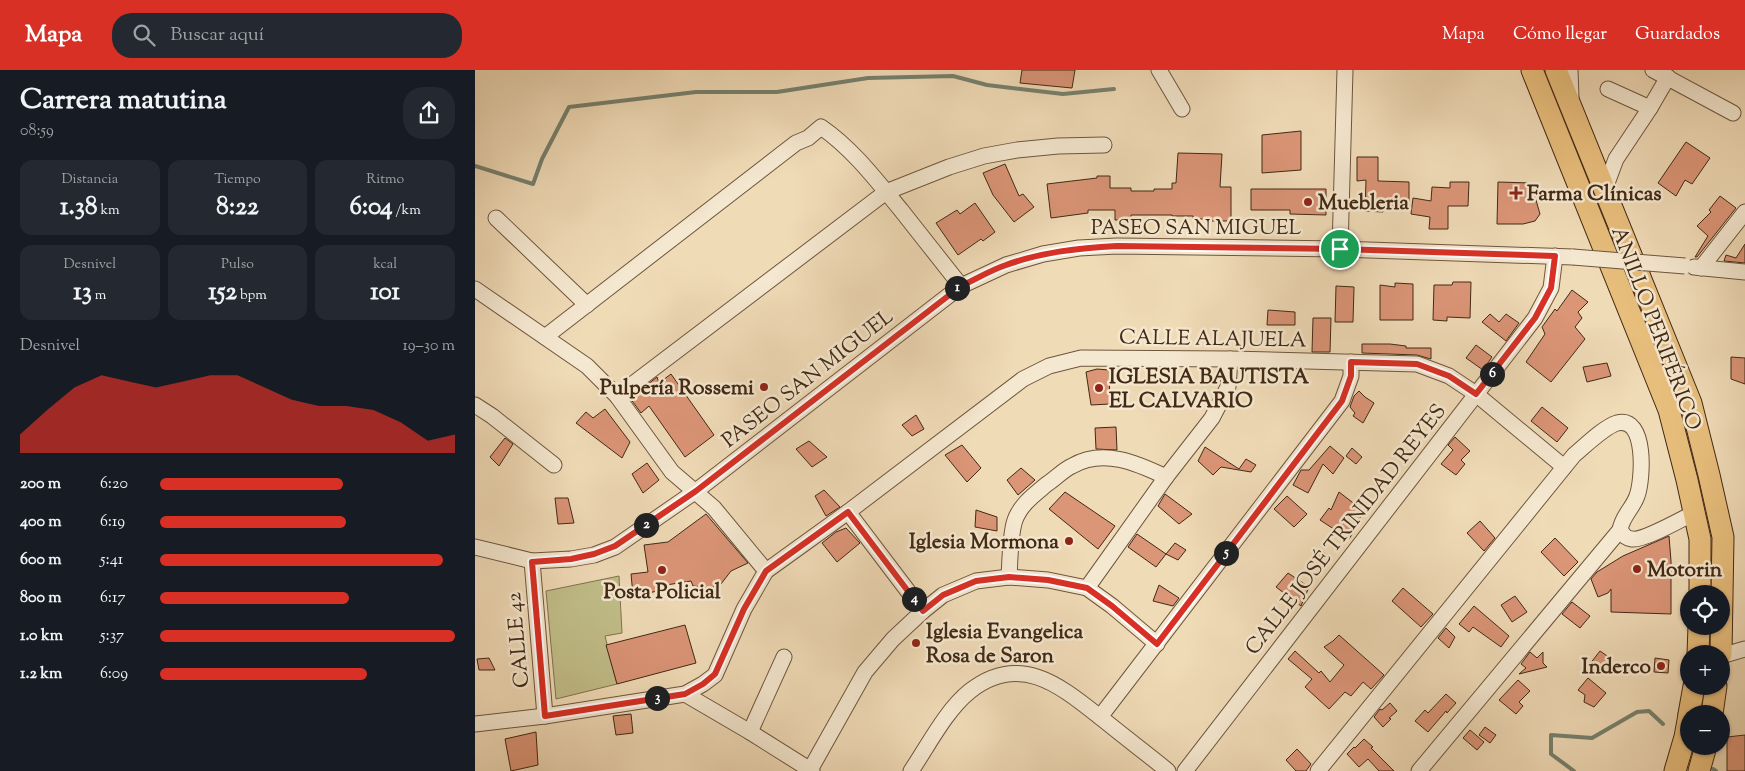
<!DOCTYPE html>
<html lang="es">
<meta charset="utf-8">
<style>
body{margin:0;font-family:"Sorts Mill Goudy",serif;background:#242831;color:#f1f3f6;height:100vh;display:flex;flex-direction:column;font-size:19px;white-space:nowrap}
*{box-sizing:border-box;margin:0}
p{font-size:16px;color:#9ea1a6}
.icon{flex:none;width:28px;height:28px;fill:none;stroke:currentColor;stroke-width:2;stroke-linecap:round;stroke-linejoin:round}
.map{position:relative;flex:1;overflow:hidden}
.sheet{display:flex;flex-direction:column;background:#171b24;width:475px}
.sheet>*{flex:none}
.fabs{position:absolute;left:1205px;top:515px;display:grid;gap:10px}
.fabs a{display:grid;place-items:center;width:50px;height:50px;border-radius:50%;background:#171b24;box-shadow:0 1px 4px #0004;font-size:25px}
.pin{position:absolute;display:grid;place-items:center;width:42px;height:42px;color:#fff;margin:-21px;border:2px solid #fff;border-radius:50%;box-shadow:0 1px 5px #0007}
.km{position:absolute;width:25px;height:25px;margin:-12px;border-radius:50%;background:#222;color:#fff;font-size:14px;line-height:25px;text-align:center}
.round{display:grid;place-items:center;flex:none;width:52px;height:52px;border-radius:20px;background:#242831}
.head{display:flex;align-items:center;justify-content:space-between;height:85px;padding:0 20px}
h1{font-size:28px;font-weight:700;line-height:38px}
.stats{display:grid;grid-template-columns:repeat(3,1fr);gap:8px;height:85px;padding:5px 20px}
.stats div{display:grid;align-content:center;border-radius:12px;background:#242831;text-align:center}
.stats b{font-size:25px;font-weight:700}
.stats small{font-size:14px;font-weight:400}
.stats p{font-size:14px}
.chart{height:140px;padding:10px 20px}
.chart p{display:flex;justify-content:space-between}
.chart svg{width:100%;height:90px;margin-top:5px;fill:#d93025;opacity:.7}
ul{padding:0 20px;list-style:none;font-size:16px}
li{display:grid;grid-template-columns:80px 60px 1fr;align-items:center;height:38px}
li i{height:12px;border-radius:6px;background:#d93025}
header{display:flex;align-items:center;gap:30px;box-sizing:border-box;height:70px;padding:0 25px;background:#d93025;color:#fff}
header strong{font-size:24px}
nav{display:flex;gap:28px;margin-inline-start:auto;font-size:18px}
.search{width:350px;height:45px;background:#242831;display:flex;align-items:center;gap:12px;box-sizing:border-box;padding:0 18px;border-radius:20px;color:#9ea1a6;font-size:19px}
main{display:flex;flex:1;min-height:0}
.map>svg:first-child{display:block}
</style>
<header>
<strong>Mapa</strong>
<div class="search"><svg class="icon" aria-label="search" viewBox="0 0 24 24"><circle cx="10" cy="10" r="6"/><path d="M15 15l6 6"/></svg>Buscar aquí</div>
<nav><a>Mapa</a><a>Cómo llegar</a><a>Guardados</a></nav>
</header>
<main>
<section class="sheet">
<div class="head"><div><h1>Carrera matutina</h1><p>08:59</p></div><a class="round"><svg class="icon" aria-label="share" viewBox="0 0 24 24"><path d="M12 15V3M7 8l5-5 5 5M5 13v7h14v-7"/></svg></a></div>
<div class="stats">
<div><p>Distancia</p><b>1.38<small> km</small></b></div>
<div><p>Tiempo</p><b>8:22</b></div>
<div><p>Ritmo</p><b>6:04<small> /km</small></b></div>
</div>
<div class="stats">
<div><p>Desnivel</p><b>13<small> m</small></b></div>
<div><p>Pulso</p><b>152<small> bpm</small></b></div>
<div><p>kcal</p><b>101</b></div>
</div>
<div class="chart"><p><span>Desnivel</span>19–30 m</p>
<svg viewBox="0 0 160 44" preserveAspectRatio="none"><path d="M0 44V35L10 23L20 12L30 6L40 9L50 12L60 9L70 6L80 6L90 12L100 18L110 21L120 21L130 23L140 29L150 38L160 35V44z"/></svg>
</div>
<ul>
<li><b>200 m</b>6:20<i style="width:62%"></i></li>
<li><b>400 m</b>6:19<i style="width:63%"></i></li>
<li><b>600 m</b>5:41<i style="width:96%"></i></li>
<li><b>800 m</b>6:17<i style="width:64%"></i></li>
<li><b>1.0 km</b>5:37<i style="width:100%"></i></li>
<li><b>1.2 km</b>6:09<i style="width:70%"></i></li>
</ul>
</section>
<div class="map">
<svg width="1270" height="701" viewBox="0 0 1270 701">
<rect width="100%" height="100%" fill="#f0dbb7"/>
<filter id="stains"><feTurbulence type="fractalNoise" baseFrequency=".004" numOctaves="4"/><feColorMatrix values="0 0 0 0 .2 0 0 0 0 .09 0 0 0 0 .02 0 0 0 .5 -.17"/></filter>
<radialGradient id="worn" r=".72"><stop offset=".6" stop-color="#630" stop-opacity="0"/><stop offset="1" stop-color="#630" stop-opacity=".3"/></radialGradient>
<!-- green -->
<polygon fill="#c1be89" stroke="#81744f" points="144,506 147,563 130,566 142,614 81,629 71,521"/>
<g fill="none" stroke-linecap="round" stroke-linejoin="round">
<!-- stream -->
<g stroke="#77816e" stroke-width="4">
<polyline points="0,96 58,114 67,89 94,37 221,22 302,22 393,8 478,6 512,15 588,24 639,19"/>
<polyline points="1238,699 1241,701"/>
<polyline points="1099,701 1076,684 1076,665 1117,668 1162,642 1174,641 1188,654"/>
</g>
</g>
<!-- building -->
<g fill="#db9577" stroke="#412915">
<polygon points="547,0 600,0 597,18 545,13"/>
<polygon points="826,61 826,100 787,103 787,65"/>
<polygon points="1211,72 1235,88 1217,114 1210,110 1201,126 1183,113"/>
<polygon points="703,83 747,84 745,117 756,117 756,151 737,151 737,149 718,149 718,146 697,146 697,145 656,145 656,150 640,150 640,140 613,140 613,143 576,148 572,114 622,108 622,106 635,106 635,118 656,118 656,121 679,121 679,119 697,119 697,113 701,113"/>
<polygon points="882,87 903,87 903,111 934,112 934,136 908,136 908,142 890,141 891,110 882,111"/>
<polygon points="530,94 544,126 548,124 559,137 539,152 518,125 508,103"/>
<polygon points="975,112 994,112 993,136 973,136 973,159 954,159 955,147 936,144 938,128 956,131 957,117 975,118"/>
<polygon points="1023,112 1056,113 1065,144 1060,151 1048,154 1022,154"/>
<polygon points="776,119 851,119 851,145 815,144 815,140 776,140"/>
<polygon points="1245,126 1261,138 1222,187 1220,187 1233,166 1222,156 1236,142 1234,140"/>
<polygon points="500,133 520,162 508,171 506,169 483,185 461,153 482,140 485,144"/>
<polygon points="1270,174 1270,193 1249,191 1251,185 1261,188"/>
<polygon points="978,212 996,212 995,248 972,247 972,251 958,250 959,215 977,215"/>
<polygon points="920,213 938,214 938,250 905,250 905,215 920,217"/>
<polygon points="861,216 879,217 878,252 860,252"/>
<polygon points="1097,220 1113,232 1103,242 1107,248 1100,257 1110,269 1076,312 1051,292 1070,264 1067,257 1080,239 1082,241"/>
<polygon points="793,240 820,242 820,255 792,255"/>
<polygon points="1015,244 1024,252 1031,244 1044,253 1031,271 1007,252"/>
<polygon points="838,248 856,248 855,282 837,282"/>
<polygon points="887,274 915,274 931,276 931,278 956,278 956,289 942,285 887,283"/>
<polygon points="1001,275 1017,287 1008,300 991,288"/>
<polygon points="1256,287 1270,288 1270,314 1256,309"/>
<polygon points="1132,293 1136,306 1112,312 1108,297"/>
<polygon points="622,299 634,300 635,334 616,335 611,302"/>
<polygon points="196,304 239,365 210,387 174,336 166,343 155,328 182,307 184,313"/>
<polygon points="884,321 890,327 899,333 888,353 878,346 880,343 875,337 879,326"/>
<polygon points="1067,337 1093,358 1082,372 1056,351"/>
<polygon points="130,339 155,372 147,388 101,353 111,342 118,348"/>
<polygon points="441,345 449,359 437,366 427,355"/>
<polygon points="641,357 642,380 621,379 620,358"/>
<polygon points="980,367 995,381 986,390 990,394 981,405 966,394 978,380 973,375"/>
<polygon points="30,368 38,374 24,396 15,387"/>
<polygon points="334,371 352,387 337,397 321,379"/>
<polygon points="487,375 506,398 492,412 470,385"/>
<polygon points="855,376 869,388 858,404 848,394 833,423 818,415 826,400 834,400"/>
<polygon points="730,377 764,399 771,389 781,395 776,402 746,397 738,405 723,391"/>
<polygon points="877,378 887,387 881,394 871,386"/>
<polygon points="172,393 184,410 168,423 157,404"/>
<polygon points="546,398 560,410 543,425 532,410"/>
<polygon points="349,420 365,437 351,446 340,426"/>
<polygon points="590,422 640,456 623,479 574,439"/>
<polygon points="864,422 890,442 879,455 882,457 874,469 845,450 854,438 856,440"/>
<polygon points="690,424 717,444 704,454 683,436"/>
<polygon points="812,426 832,444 819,457 799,439"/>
<polygon points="80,428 93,428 99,453 83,454"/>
<polygon points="501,440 522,447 522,461 500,457"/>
<polygon points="231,444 273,493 256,501 246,514 236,518 218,516 216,511 185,516 186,520 178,522 158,525 156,504 173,502 169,475 193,472"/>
<polygon points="1005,451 1020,468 1009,481 992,463"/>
<polygon points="371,458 385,473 362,492 347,473 361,462"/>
<polygon points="662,464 691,484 681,497 653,477"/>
<polygon points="1194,466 1196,491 1196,544 1136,542 1136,519 1133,523 1123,527 1116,509 1122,502 1148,486"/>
<polygon points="1080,468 1103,492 1089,506 1066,482"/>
<polygon points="700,473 711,480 703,490 691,484"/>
<polygon points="843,478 856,488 846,500 834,491"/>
<polygon points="813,503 834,517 826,536 801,517"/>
<polygon points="684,515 704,528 698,536 678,531"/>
<polygon points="928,518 958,544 946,557 917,531"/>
<polygon points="1040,526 1052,542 1037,552 1026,535"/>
<polygon points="1097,532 1115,546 1105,558 1087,544"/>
<polygon points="999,536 1034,566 1026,577 998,557 994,562 984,554"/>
<polygon points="210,555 221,593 142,614 131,575"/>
<polygon points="971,558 980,567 974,578 963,568"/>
<polygon points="864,565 909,605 896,619 888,612 876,626 870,622 854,639 830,617 837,609 813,589 820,581 844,603 846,601 855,612 869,595 849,577 858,571"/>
<polygon points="1125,581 1138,590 1127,605 1114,595"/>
<polygon points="1055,582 1062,588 1068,582 1068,593 1072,597 1044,604 1051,598 1046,594"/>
<polygon points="14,588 20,600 4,600 2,589"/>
<polygon points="1180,588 1194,590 1193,603 1179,602"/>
<polygon points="1113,608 1131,623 1119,637 1109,632 1110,625 1103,620"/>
<polygon points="1043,610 1055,621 1044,632 1048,636 1041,644 1024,630"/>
<polygon points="971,624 981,633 972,643 971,641 953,662 940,651 950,640 953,643"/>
<polygon points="915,633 922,641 914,648 916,649 908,657 899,647 905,639 907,640"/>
<polygon points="156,644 158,663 141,665 138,646"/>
<polygon points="1010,657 1021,665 1015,673 1004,665"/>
<polygon points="995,660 1009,672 1002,680 988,668"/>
<polygon points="61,662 63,695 36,701 30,669"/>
<polygon points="1270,665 1270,701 1252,701 1252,667"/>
<polygon points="889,669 898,677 896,678 919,701 904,701 893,689 884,697 872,684 879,677 880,678"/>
<polygon points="822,679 836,694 831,701 821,701 811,690"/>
</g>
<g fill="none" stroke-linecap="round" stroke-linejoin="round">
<defs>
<g id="minor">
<polyline points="684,0 707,39"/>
<polyline points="1095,0 1096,27"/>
<polyline points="1178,0 1258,43"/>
<polyline points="1133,19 1175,38"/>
<polyline points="1129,121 1141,89 1175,38 1193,7"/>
<polyline points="21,148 112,235"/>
<polyline points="865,179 870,0"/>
<polyline points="1219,197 1270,202"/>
<polyline points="1226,198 1270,142"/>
<polyline points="0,219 112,296 142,326 197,402 239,438 291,501"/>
<path d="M 70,267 L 308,83 L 321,73 L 333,68 L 346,57 C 378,79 402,111 426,140 C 446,165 466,191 486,216"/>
<polyline points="142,326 411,122 474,97 509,86 542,80 583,76 629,75"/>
<polyline points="0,335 17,346 79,395"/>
<polyline points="373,442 448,541"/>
<polyline points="0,477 57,491 96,489 119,485 140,477 221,421 486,216 531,195 568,184 604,178 642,176 865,179 1098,187"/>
<polyline points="57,491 70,646"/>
<path d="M 534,507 C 535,492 535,464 540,450 C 546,434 559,425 572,414 C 580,409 588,400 597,396 C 628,378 662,393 691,407"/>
<polyline points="612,518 691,407 737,348 753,317 755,289"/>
<polyline points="1246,586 1270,579"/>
<polyline points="210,624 275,662 337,701"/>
<polyline points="625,647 867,331 876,306 876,292"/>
<polyline points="0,654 70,646 210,624 228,614 240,605 269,539 291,501 373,442 548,309 574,296 606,288 755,289 942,294 974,306 1001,324 1089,397"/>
<polyline points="275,662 309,587"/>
<polyline points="335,700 390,602 418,569 448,541 468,525 501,511 534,507 573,510 612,518 637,536 682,574"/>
<path d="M 436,701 C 453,676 471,640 495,621 C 547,580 589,619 630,651 C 651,668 672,684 693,701"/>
<polyline points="710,701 1060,248 1076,218 1080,186"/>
<path d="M 843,701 L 1099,385 C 1110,376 1129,357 1142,353 C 1172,345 1168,410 1162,426 C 1158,438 1147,446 1145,460 C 1149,465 1150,468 1157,469 C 1168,471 1207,449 1219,443"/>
<polyline points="944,701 1145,460"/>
</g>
<g id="highway">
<polyline points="1057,0 1194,340 1212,410 1225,469 1225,524"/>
<polyline points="1081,0 1216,333 1234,405 1248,467 1246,584"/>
<polyline points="1223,584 1224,556"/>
<polyline points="1214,644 1219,616"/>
<polyline points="1237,644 1241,616"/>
<polyline points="1200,701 1210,667 1214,645"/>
<polyline points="1224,701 1231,676"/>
</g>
</defs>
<!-- minor casing -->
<use href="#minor" stroke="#6d563e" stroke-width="17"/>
<!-- highway casing -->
<use href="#highway" stroke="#412915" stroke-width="23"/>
<!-- minor -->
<use href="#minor" stroke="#f5e8d0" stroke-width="15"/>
<!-- highway -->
<use href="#highway" stroke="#e8be7c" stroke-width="21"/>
<defs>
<polyline id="minor-bridge" points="1098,187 1210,196"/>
</defs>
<!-- minor-bridge casing -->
<use href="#minor-bridge" stroke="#6d563e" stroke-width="17" stroke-linecap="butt"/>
<!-- minor-bridge -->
<use href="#minor-bridge" stroke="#f5e8d0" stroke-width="15"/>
</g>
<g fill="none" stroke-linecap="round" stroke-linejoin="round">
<defs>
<path id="route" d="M 642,176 L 865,179 L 1080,186 L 1076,218 L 1060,248 L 1001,324 L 974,306 L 942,294 L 876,292 L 876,306 L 867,331 L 682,574 L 637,536 L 612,518 L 573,510 L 534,507 L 501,511 L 468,525 L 448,541 L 373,442 L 291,501 L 269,539 L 240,604 L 228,614 L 210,624 L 70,646 L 57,492 L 96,489 L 119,484 L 140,476 L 221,421 L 486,216 C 501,209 516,200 531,195 C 567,182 604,178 642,176 Z"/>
</defs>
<!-- route casing -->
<use href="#route" stroke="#fff" stroke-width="10"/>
<!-- route -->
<use href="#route" stroke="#d93025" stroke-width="6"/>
</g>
<!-- markers -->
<g fill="#8f2418" stroke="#f5e8d0" stroke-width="2">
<path d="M1038.5 115.5h5v5h5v5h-5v5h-5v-5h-5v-5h5z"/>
<circle cx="833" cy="132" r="5"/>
<circle cx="289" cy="317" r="5"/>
<circle cx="624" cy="318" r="5"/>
<circle cx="594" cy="471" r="5"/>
<circle cx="1162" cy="499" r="5"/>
<circle cx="187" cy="500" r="5"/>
<circle cx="441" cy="573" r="5"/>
<circle cx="1186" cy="596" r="5"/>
</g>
<g text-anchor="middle" stroke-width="5" stroke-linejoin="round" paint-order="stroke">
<!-- poi labels -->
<g font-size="21" font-weight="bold" fill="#412915" stroke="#f5e8d0" text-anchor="start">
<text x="1052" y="130">Farma Clínicas</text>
<text x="843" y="139">Muebleria</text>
<text x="634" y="313">IGLESIA BAUTISTA<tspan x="634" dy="24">EL CALVARIO</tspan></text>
<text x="279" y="324" text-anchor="end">Pulpería Rossemi</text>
<text x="584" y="478" text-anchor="end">Iglesia Mormona</text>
<text x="1172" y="506">Motorin</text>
<text x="187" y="528" text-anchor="middle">Posta Policial</text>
<text x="451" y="568">Iglesia Evangelica<tspan x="451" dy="24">Rosa de Saron</tspan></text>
<text x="1176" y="603" text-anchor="end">Inderco</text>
</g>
<!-- street labels -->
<g font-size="21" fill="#412915" stroke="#f5e8d0">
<text x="721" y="164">PASEO SAN MIGUEL</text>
<text transform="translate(1182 258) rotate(69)" y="7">ANILLO PERIFÉRICO</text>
<text transform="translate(738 268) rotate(1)" y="7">CALLE ALAJUELA</text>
<text transform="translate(332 308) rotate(-38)" y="7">PASEO SAN MIGUEL</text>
<text transform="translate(870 459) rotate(-52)" y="7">CALLE JOSÉ TRINIDAD REYES</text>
<text transform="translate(42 570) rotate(-95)" y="7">CALLE 42</text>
</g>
</g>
<rect width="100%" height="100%" filter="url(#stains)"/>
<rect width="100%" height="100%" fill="url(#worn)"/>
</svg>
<div class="fabs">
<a><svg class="icon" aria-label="locate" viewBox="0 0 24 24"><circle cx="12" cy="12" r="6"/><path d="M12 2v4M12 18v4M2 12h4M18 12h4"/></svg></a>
<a>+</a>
<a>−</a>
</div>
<div class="pin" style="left:865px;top:179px;background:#1e9e55"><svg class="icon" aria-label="arrive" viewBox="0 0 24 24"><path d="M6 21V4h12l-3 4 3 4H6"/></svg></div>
<b class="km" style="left:482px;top:218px">1</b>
<b class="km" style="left:171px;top:455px">2</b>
<b class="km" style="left:182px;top:628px">3</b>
<b class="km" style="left:439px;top:529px">4</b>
<b class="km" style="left:751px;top:483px">5</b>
<b class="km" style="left:1017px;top:304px">6</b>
</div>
</main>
